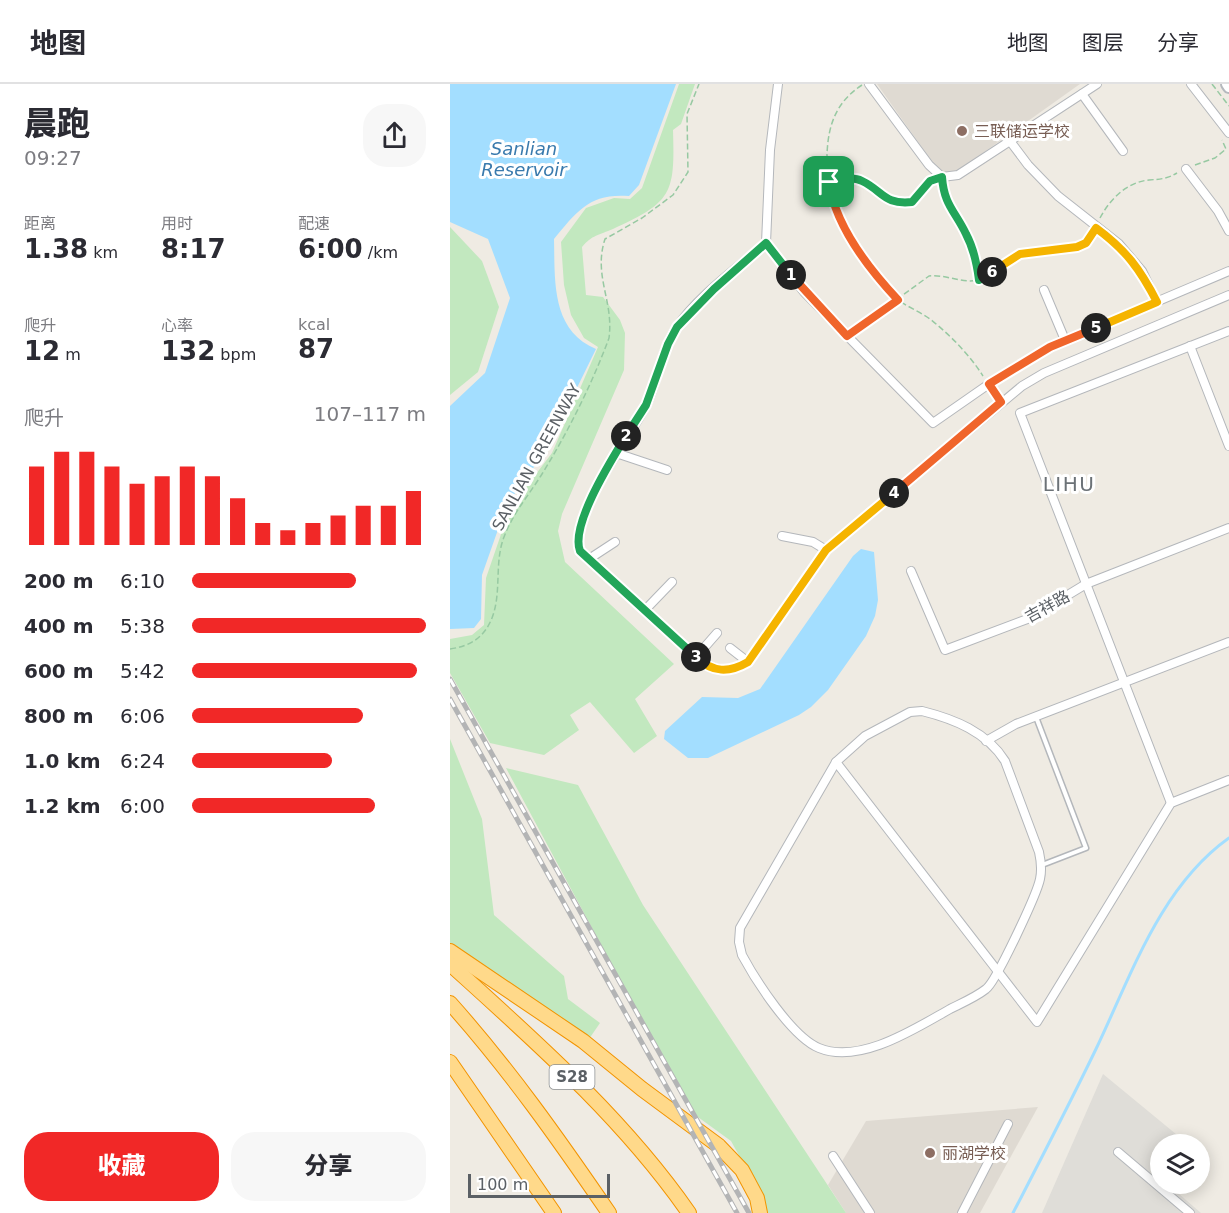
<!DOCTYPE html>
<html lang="zh">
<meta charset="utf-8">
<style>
body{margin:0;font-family:"DejaVu Sans","Noto Sans SC",sans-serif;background:#f7f7f7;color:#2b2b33;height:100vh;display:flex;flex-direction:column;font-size:22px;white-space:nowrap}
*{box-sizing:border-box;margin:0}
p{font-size:20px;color:#7c7c81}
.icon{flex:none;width:33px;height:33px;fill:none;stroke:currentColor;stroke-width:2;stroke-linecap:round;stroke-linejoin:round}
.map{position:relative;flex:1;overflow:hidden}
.sheet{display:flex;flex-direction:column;background:#fff;width:450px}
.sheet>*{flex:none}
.buttons{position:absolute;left:700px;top:1050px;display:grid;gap:12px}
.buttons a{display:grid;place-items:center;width:60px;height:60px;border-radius:50%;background:#fff;box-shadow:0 3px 15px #0003;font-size:30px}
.scale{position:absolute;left:18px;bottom:15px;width:142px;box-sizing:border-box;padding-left:6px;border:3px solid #5b6065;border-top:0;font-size:16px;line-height:21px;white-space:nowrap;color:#5b6065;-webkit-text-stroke:4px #fff;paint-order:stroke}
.pin{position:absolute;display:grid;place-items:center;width:51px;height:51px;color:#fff;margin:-26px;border-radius:12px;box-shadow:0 3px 9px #0006}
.km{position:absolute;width:30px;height:30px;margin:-15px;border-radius:50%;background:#222;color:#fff;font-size:16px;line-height:30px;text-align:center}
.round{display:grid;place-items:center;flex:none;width:63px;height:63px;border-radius:24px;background:#f7f7f7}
.overview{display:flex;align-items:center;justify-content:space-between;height:102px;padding:0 24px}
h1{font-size:33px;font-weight:800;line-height:45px}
.stats{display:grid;grid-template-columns:repeat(3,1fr);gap:9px;height:102px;padding:6px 24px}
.stats div{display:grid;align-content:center}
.stats b{font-size:26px;font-weight:800}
.stats small{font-size:16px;font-weight:400}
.stats p{font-size:16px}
.chart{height:168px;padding:12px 24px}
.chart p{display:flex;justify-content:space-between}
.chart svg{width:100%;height:108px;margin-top:6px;stroke:#f12827;stroke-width:6}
.cta{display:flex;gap:12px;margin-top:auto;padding:12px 24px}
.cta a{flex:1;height:69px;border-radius:24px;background:#f12827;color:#fff;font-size:24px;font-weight:800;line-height:69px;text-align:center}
.cta a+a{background:#f7f7f7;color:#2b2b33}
ul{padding:0 24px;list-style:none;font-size:20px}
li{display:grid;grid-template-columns:96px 72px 1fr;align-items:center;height:45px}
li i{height:15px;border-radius:8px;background:#f12827}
header{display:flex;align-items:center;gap:36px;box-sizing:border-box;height:84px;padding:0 30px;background:#fff;border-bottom:2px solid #e1e1e2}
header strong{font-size:28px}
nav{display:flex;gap:33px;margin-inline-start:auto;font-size:21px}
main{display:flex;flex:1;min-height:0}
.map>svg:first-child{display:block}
</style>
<header>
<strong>地图</strong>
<nav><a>地图</a><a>图层</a><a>分享</a></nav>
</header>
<main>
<section class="sheet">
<div class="overview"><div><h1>晨跑</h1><p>09:27</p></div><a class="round"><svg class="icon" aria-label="share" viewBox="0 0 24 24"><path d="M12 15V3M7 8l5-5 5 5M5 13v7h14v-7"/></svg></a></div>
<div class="stats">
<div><p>距离</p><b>1.38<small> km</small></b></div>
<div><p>用时</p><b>8:17</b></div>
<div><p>配速</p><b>6:00<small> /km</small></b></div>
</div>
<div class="stats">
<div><p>爬升</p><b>12<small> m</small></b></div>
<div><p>心率</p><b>132<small> bpm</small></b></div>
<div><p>kcal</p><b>87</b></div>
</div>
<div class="chart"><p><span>爬升</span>107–117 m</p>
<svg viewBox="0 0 160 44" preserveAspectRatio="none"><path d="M5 44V12M15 44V6M25 44V6M35 44V12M45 44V19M55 44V16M65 44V12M75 44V16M85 44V25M95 44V35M105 44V38M115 44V35M125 44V32M135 44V28M145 44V28M155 44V22"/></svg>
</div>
<ul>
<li><b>200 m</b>6:10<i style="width:70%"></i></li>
<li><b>400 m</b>5:38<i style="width:100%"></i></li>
<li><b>600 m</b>5:42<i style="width:96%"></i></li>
<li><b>800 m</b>6:06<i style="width:73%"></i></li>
<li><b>1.0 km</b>6:24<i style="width:60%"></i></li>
<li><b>1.2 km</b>6:00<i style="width:78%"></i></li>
</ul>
<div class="cta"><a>收藏</a><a>分享</a></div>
</section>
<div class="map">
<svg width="779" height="1129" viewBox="0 0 779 1129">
<rect width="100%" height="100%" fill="#efebe3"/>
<!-- industrial -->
<polygon fill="#dfddd8" points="653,990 738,1060 711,1060 711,1100 738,1100 729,1110 751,1129 592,1129"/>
<!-- education -->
<g fill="#dfdad2">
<polygon points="427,0 630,0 495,96"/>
<polygon points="588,1023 530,1129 396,1129 378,1101 416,1037"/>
</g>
<!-- green -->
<g fill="#c2e8bf">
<path d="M 229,0 L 245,0 L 231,40 L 223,46 C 225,110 222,118 163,145 C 149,151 142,151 132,163 L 136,211 L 153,213 L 170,236 L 175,249 L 174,286 L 112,430 L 108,447 L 115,478 L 224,580 L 185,615 L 207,652 L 184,669 L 140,618 L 120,631 L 129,646 L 94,671 L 40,659 L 0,589 L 0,555 L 22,551 L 34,541 L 36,494 L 60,424 L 102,369 L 148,263 L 134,254 L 121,231 L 114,201 L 111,158 L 136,124 L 164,114 L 180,115 L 192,104 Z"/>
<polygon points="0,143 32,177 49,223 28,288 0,311"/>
<polygon points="0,655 32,735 44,831 114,892 118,915 150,939 139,955 0,860"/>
<polygon points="56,684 128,701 193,821 396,1129 318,1129 313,1115 281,1057 241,1028"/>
</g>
<!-- water -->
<g fill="#a3deff">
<path d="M 0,0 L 226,0 L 189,101 L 179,112 C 140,109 127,127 104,155 C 105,197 101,246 146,265 L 97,365 L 57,420 L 32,491 L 31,535 L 24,544 L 0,545 L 0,322 L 35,289 L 60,214 L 38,155 L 0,138 Z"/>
<polygon points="411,465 424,468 428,516 425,532 416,552 378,606 361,623 349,631 258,674 238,674 214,655 215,647 252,613 288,614 310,605 403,472"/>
</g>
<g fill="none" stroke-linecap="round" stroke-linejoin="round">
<!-- stream -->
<path stroke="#a3deff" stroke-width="3" d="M 563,1129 C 591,1075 619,1021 646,965 C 681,892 710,803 779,754"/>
<defs>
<polyline id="lane" points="586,633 636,764 592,781"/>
<g id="street">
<polyline points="328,0 320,66 316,159 354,208 483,339 539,300"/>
<polyline points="419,0 479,81 492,93 508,91 647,0"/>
<polyline points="741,0 779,49"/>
<polyline points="632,10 673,67"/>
<polyline points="560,57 578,81 608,112 669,160 692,187 707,218"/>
<polyline points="736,85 768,127 779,147"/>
<path d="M 316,159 C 286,185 249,211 226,244 C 211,267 208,296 197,320 C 181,352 117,433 130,467 L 252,579 C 271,587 280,588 298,578 L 376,466 L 572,302 L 594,289 L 779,211"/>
<polyline points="594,206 615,256"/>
<polyline points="740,262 779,362"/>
<polyline points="551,318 539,300 600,263 779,187"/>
<polyline points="166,369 217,386"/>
<polyline points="332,452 363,458 376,466"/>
<polyline points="139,475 165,458"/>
<polyline points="461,487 495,566 580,534 636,500 779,444"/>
<polyline points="195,526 222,498"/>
<polyline points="280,564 298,578"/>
<polyline points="246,573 267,549"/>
<path d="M 472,627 C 504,635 537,648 555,677 L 589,768 C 591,777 592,786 590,795 C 587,810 546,898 536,905 C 526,913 512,919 500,925 C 466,944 410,981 369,964 C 342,953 306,897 292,871 L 289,858 L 290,844 L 386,678 L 415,652 L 460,628 Z"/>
<polyline points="536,657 566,640 779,558"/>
<polyline points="386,678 587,938 721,719 779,696"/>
<polyline points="721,719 570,329 779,247"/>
<polyline points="668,1068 740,1129"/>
<polyline points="383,1072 420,1129"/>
<polyline points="512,1129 558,1040"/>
</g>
<polyline id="secondary" points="777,0 779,3"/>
<g id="highway">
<polyline points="0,867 133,957 192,1005 269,1062 292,1086 307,1114 310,1129"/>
<path d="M 0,880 C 85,957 173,1034 239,1129"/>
<path d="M 0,919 C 59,985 109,1056 159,1129"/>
<polyline points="0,978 104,1129"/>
</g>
</defs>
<!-- lane casing -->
<use href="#lane" stroke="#b4b7bb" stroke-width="7"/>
<!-- street casing -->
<use href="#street" stroke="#b4b7bb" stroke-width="10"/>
<!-- secondary casing -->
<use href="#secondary" stroke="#b5b9be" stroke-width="14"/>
<!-- highway casing -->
<use href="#highway" stroke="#f29400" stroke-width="16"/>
<!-- path -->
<g stroke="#97c9a2" stroke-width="1.5" stroke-dasharray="6 3" stroke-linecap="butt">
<polyline points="762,0 779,22"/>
<path d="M 412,1 C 386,18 378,41 377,71 C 377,85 377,99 381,113 C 387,141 424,198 448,216 C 458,223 470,228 480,235 C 500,251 519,270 533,292"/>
<polyline points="745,81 765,74 776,65 772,56"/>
<path d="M 379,98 C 389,96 399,93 408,96 C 427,101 437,124 459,118 C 470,115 474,100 484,96"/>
<path d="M 493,101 C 493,120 507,133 516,149 C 524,164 527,179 529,196"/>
<path d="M 650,134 C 660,115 677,98 699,96 C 711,95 717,95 727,89"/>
<path d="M 403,247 L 479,192 C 496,190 512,200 529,196 C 545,189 557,174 574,169 C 599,161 626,174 643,149"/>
<path d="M 0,565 C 20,562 34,554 42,534 C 52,508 44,479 54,453 C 63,429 79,411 92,390 C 118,348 142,300 159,254 C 164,217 143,192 155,155 L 192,134 L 223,111 L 238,88 L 237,30 L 249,0"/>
</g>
<!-- lane -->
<use href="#lane" stroke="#fff" stroke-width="4"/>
<!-- street -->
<use href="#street" stroke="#fff" stroke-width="8"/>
<!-- secondary -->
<use href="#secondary" stroke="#fff" stroke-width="10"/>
<!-- highway -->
<use href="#highway" stroke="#ffd98a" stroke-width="14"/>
<defs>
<g id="rail">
<polyline points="0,595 299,1129"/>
<polyline points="0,615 287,1129"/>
</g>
</defs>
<!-- rail casing -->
<use href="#rail" stroke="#b3b4b5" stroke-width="5"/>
<!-- rail -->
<use href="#rail" stroke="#fff" stroke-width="3" stroke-dasharray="9" stroke-linecap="butt"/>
</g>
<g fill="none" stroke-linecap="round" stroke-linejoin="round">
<defs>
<path id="split-1" d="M 341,191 L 397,252 L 448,216 C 418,184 385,142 379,98"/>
<polyline id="split-2" points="176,352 196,321 218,260 227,243 264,205 316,159 341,191"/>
<path id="split-3" d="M 176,352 C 162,375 120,441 130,467 L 246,573"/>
<path id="split-4" d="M 246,573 C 263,589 279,589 298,578 L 376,466 L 444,409"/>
<polyline id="split-5" points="444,409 551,318 539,300 600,263 646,244"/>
<path id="split-6" d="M 542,188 L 570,170 L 627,163 L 636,159 L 646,144 C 676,166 690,185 707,218 L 646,244"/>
<path id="split-7" d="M 379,98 C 389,96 402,92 412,97 C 433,107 434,121 462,118 L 480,97 L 492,93 C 494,121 505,127 516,150 C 524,165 527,180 529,196 L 542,188"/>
</defs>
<!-- split-1 casing -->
<use href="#split-1" stroke="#fff" stroke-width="12"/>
<!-- split-2 casing -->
<use href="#split-2" stroke="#fff" stroke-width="12"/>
<!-- split-3 casing -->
<use href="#split-3" stroke="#fff" stroke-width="12"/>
<!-- split-4 casing -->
<use href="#split-4" stroke="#fff" stroke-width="12"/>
<!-- split-5 casing -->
<use href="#split-5" stroke="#fff" stroke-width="12"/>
<!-- split-6 casing -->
<use href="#split-6" stroke="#fff" stroke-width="12"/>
<!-- split-7 casing -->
<use href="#split-7" stroke="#fff" stroke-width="12"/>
<!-- split-1 -->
<use href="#split-1" stroke="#f0652b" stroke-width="8"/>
<!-- split-2 -->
<use href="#split-2" stroke="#22a559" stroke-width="8"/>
<!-- split-3 -->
<use href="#split-3" stroke="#22a559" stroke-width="8"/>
<!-- split-4 -->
<use href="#split-4" stroke="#f5b400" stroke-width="8"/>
<!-- split-5 -->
<use href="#split-5" stroke="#f0652b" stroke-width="8"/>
<!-- split-6 -->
<use href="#split-6" stroke="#f5b400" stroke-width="8"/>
<!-- split-7 -->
<use href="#split-7" stroke="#22a559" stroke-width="8"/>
</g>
<!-- markers -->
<g fill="#8d6e63" stroke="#fff" stroke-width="2">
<circle cx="512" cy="47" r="6"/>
<circle cx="480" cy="1069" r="6"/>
</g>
<g text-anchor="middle" stroke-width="6" stroke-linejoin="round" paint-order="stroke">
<!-- shield labels -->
<rect fill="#fff" stroke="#8c9093" stroke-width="1.5" x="99.5" y="981" width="45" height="24" rx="4.5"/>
<g font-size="15" font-weight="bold" fill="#5b6065">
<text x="122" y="998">S28</text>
</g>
<!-- education labels -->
<g font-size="16" fill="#785e54" stroke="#fff" text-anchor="start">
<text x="524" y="53">三联储运学校</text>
<text x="492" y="1075">丽湖学校</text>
</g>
<!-- street labels -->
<g font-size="16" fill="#5b6065" stroke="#fff">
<text transform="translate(86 373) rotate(-61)" y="6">SANLIAN GREENWAY</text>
<text transform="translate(597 522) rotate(-29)" y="6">吉祥路</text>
</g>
<!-- water labels -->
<g font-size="18" font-style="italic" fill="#397aad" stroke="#fff">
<text x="74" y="71">Sanlian<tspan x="74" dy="21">Reservoir</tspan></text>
</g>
<!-- quarter labels -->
<g font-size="20" letter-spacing="1.5" fill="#6c7277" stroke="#fff">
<text x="619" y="407">LIHU</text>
</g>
</g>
</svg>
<div class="buttons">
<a><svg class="icon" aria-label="layers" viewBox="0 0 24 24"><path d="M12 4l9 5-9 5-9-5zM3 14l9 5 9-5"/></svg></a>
</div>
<div class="scale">100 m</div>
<div class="pin" style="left:379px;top:98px;background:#1e9e55"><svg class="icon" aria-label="arrive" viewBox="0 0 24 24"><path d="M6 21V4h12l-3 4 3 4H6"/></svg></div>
<b class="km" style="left:341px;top:191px">1</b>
<b class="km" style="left:176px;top:352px">2</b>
<b class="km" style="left:246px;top:573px">3</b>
<b class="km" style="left:444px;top:409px">4</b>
<b class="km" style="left:646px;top:244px">5</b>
<b class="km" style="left:542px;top:188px">6</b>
</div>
</main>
